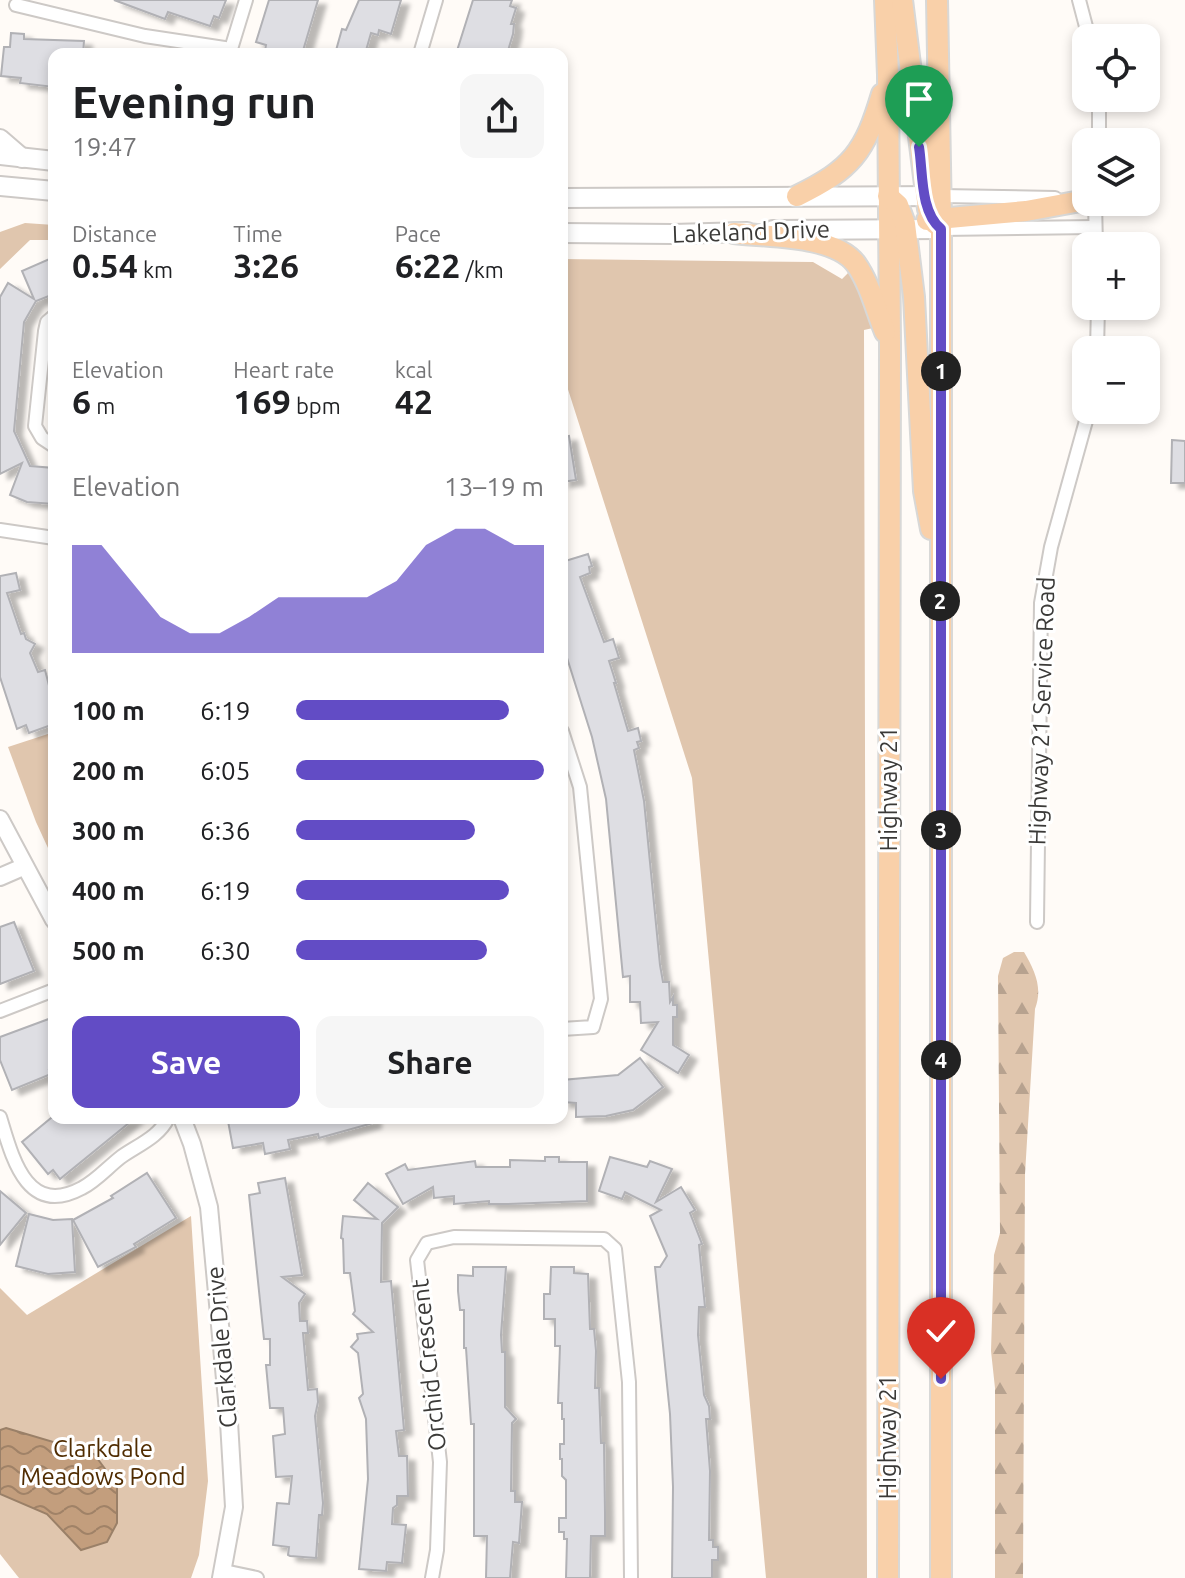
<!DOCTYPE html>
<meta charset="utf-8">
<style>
body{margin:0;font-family:Ubuntu,sans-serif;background:#f6f6f6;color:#202124;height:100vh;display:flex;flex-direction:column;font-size:30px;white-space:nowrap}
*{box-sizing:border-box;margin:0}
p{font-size:26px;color:#757577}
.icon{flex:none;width:44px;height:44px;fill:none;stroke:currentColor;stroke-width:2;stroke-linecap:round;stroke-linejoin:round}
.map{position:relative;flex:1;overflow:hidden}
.details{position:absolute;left:48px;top:48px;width:520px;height:1076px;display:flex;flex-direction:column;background:#fff;border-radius:16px;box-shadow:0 4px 12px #0003}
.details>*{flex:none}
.controls{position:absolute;left:1072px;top:24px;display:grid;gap:16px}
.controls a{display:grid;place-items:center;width:88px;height:88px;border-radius:16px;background:#fff;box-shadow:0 4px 12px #0003;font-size:40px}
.pin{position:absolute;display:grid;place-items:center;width:68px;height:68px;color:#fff;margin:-82px -34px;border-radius:50% 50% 50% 0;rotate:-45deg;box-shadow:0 0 8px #0007}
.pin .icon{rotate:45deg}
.km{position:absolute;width:40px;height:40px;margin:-20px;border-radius:50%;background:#222;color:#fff;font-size:22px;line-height:40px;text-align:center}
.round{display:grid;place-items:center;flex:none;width:84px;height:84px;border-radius:16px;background:#f6f6f6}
.overview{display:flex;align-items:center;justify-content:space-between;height:136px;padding:0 24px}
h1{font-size:44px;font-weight:600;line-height:60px}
.stats{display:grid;grid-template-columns:repeat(3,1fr);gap:12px;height:136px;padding:8px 24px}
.stats div{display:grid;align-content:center}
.stats b{font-size:34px;font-weight:600}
.stats small{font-size:22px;font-weight:400}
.stats p{font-size:22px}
.chart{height:224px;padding:16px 24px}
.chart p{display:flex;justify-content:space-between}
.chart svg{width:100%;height:144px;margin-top:8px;fill:#624cc5;opacity:.7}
.primary-button{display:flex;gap:16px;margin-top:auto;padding:16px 24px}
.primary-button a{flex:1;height:92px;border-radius:16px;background:#624cc5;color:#fff;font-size:32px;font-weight:600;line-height:92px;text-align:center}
.primary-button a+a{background:#f6f6f6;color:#202124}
ul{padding:0 24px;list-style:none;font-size:26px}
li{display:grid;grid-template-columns:128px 96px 1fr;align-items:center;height:60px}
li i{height:20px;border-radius:10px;background:#624cc5}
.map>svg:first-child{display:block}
</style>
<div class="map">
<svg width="1185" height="1578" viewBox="0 0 1185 1578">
<defs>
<pattern id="forest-firs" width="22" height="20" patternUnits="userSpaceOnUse" patternTransform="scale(2)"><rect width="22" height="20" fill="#e0c6ae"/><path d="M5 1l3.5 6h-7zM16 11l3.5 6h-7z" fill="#b7a28f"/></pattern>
<pattern id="water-waves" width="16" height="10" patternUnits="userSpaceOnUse" patternTransform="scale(2)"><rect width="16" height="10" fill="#c39e7d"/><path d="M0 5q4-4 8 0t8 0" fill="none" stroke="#a08267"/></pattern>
<filter id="shadow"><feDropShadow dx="8" dy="5" stdDeviation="2" flood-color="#0004"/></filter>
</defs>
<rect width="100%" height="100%" fill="#fffbf7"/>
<!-- green -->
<g fill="#e0c6ae">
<polygon points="25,223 54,225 54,240 30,240 0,269 0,232"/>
<polygon points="562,259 813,262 842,279 848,273 853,273 873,328 864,330 867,1578 766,1578 692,778 565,380 562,379"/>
<polygon points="54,732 54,861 36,822 8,747"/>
<polygon points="191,1216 208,1481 199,1555 191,1578 19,1578 0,1554 0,1288 27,1315"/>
</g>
<!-- forest -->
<path fill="url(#forest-firs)" d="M 1014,952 L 1024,952 C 1035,971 1043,988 1035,1009 L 1025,1174 L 1023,1578 L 995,1578 L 995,1388 L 991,1351 L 994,1255 L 1000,1233 L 998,976 L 1003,958 Z"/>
<!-- water -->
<polygon fill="url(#water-waves)" stroke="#9a8068" stroke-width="2" points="6,1428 94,1454 117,1485 117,1523 107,1542 81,1550 47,1514 0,1494 0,1430"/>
<!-- building -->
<g fill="#dedee3" stroke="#b1b1b5" stroke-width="2" filter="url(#shadow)">
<polygon points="114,0 226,0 219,18 214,16 210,26 168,12 165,19"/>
<polygon points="269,0 318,0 302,54 275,54 265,51 266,45 256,42"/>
<polygon points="359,0 401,0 391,34 379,30 378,35 371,33 365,54 335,54 342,29 346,30"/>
<polygon points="473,0 512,0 510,6 516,8 511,24 514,24 513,34 507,54 456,54"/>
<polygon points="11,33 24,34 24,39 84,41 83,54 54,54 54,87 20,83 21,78 1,76 4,47 10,47"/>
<polygon points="54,257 54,294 36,301 24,322 14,431 30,466 54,468 54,504 27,502 10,495 22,463 0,474 0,297 8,283 34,299 22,271"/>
<polygon points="569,436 576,480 562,482 562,437"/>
<polygon points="1172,440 1185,441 1185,483 1171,483"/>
<polygon points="588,554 592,566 589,567 590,573 580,577 604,642 613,639 619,658 609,661 616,683 614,683 628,731 638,728 641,741 637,742 639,748 634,750 644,801 660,965 663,982 669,982 670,1002 673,997 673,1005 677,1005 677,1017 673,1017 673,1045 689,1055 678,1073 641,1050 658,1022 641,1023 640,1002 630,1002 630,976 623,977 606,799 592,737 562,642 562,562"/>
<polygon points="16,573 20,590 7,593 21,634 24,633 26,639 35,644 30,653 38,672 45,670 54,705 54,724 29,733 26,725 17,729 0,677 0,576"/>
<polygon points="14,922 34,971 0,984 0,927"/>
<polygon points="54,1017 54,1068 49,1070 51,1074 12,1090 0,1060 0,1037"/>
<polygon points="640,1058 663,1087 633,1110 606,1116 576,1117 576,1103 562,1102 562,1080 618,1075"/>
<polygon points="51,1118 135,1118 60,1179 53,1170 48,1174 22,1142"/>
<polygon points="237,1118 373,1118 373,1123 319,1138 318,1134 288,1140 290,1149 265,1154 263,1143 233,1148 228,1121"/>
<polygon points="545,1157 559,1157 559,1162 587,1162 587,1201 508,1204 489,1204 489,1201 454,1204 454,1196 434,1198 433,1187 403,1204 386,1174 405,1164 408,1170 475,1161 476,1167 510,1167 510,1160 545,1161"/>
<polygon points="610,1157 647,1167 650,1161 672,1169 656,1202 681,1187 695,1210 690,1213 702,1244 699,1245 705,1307 699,1307 698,1335 704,1395 709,1406 710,1419 706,1419 710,1471 709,1540 713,1540 713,1547 718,1547 718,1560 712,1560 712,1578 672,1578 673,1487 670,1414 655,1267 660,1267 667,1256 650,1216 661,1210 625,1192 622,1199 599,1191"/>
<polygon points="147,1173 176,1218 134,1244 136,1247 98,1267 73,1220 113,1198 111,1196"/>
<polygon points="285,1178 302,1275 282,1277 305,1294 299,1303 300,1321 307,1321 308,1333 303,1333 308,1390 317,1389 318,1402 315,1416 323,1503 322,1515 319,1515 316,1558 290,1556 288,1555 289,1547 273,1545 277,1503 289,1504 292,1476 276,1477 273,1436 285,1434 283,1408 270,1408 266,1365 270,1365 270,1339 264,1339 249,1195 260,1193 258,1183"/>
<polygon points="368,1183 398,1207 382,1223 381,1282 391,1281 404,1430 396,1431 399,1456 407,1456 408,1496 397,1496 397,1505 393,1508 392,1524 406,1525 402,1563 387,1562 386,1571 359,1569 368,1479 366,1419 359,1398 363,1394 358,1353 351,1347 358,1339 357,1334 373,1332 353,1314 355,1311 350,1273 344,1273 343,1239 341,1238 343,1216 377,1219 354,1200"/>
<polygon points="0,1191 26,1213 0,1245"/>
<polygon points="29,1214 53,1220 72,1219 75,1272 48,1274 16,1266"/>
<polygon points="473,1267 506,1267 501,1335 502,1352 505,1352 505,1407 516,1419 512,1423 511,1491 515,1491 515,1502 522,1502 519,1543 513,1542 510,1578 486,1578 487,1536 474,1536 474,1424 471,1424 466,1348 464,1348 464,1310 460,1310 458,1291 458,1275 473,1276"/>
<polygon points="551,1267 574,1267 574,1273 588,1274 590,1329 594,1329 596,1351 595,1388 599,1388 601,1443 604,1443 605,1513 605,1536 591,1536 590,1578 566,1578 567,1539 564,1539 564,1532 559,1532 559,1518 566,1518 566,1480 562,1476 562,1459 560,1459 560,1444 564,1444 564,1419 562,1419 562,1403 558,1403 560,1346 555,1346 555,1319 544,1319 544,1294 550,1294"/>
</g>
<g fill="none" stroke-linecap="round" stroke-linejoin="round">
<defs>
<g id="minor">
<polyline points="1079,0 1089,38"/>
<polyline points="16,5 145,36 231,49 246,0"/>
<polyline points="420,54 436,0"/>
<polyline points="1099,98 1099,142"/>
<polyline points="941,196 1055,198"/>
<polyline points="1095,202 1096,246"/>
<polyline points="941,229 1095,227"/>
<polyline points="54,316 47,322 45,331 35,426 42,438 54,446"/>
<polyline points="1097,350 1098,306"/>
<polyline points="0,530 54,538"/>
<polyline points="562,731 580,787 601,999 593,1027 562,1029"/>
<polyline points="1037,922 1041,603 1051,547 1089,410"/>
<polyline points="0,1011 54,990"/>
<path d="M 0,1117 C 12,1156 26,1218 82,1188 C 96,1181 108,1167 121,1157 C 138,1145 159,1137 168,1118"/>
<polyline points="224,1571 257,1578"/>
<polyline points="432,1578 437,1550 440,1462 417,1260 427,1243 454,1237 604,1239 615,1249 629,1382 631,1578"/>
</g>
<g id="tertiary">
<polyline points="0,819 54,920"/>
<polyline points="0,877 23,867"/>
<polyline points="182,1118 192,1144 209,1207 229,1422 234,1507 221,1578"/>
</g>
<g id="secondary">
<polyline points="0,139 22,158"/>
<polyline points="0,155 54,161"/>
<polyline points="0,186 54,191"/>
<polyline points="562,198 939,196"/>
<polyline points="773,230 941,229"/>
<polyline points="562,233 672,234 747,232"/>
</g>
<g id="primary">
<polyline points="885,0 888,75 890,345 888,1578"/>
<polyline points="902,0 928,209 935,224"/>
<polyline points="937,0 941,219 941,1578"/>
<path d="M 797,196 C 852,169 865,152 882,94"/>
<polyline points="888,196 898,205 905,224 914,297 924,491 931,529"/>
<polyline points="927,220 1026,211 1086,200"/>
<path d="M 734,233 C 768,237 835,235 856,264 C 870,284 876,310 885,332"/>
</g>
</defs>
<!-- minor casing -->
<use href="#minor" stroke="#cdc9c6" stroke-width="16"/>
<!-- tertiary casing -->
<use href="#tertiary" stroke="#cdc9c6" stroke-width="20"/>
<!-- secondary casing -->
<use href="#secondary" stroke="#cdc9c6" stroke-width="22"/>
<!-- primary casing -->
<use href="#primary" stroke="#d8d8d7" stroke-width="24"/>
<!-- minor -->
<use href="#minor" stroke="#fff" stroke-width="12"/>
<!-- tertiary -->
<use href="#tertiary" stroke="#fff" stroke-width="16"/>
<!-- secondary -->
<use href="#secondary" stroke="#fff" stroke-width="18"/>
<!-- primary -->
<use href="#primary" stroke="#f9d0a9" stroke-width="20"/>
</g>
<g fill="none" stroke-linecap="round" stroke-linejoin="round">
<defs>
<path id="route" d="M 919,147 C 923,172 920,212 941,229 L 941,1379"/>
</defs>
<!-- route casing -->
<use href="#route" stroke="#fff" stroke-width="16"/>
<!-- route -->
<use href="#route" stroke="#624cc5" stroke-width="10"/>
</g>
<g text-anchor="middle" stroke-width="6" stroke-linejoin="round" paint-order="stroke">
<!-- street labels -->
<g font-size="24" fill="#3b3a38" stroke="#fff">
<text transform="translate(751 232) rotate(-2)" y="8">Lakeland Drive</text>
<text transform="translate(1042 711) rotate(-88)" y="8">Highway 21 Service Road</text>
<text transform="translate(889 789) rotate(-90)" y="8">Highway 21</text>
<text transform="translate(222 1347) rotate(-95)" y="8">Clarkdale Drive</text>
<text transform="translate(429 1365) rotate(-96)" y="8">Orchid Crescent</text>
<text transform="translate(888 1437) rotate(-90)" y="8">Highway 21</text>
</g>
<!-- park labels -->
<g font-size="24" fill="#502c01" stroke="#fff">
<text x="103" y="1457">Clarkdale<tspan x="103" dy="28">Meadows Pond</tspan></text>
</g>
</g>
</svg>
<div class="controls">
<a><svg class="icon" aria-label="locate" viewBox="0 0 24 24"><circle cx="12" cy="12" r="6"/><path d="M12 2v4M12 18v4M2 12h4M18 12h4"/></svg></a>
<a><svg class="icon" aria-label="layers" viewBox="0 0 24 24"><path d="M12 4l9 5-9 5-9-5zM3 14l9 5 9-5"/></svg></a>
<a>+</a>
<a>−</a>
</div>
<div class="pin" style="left:919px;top:147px;background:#1e9e55"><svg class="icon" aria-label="arrive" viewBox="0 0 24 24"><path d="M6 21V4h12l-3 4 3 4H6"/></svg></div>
<div class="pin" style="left:941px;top:1379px;background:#d93025"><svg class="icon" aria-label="check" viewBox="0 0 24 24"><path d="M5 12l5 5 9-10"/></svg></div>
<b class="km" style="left:941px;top:371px">1</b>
<b class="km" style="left:940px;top:601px">2</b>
<b class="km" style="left:941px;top:830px">3</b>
<b class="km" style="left:941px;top:1060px">4</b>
<section class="details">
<div class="overview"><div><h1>Evening run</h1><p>19:47</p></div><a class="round"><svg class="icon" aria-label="share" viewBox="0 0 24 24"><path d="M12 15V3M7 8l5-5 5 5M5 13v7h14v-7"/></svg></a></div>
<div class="stats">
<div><p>Distance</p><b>0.54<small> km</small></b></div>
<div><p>Time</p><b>3:26</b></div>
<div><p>Pace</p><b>6:22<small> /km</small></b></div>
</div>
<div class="stats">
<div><p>Elevation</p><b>6<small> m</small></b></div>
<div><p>Heart rate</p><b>169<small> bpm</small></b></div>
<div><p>kcal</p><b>42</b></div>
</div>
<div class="chart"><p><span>Elevation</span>13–19 m</p>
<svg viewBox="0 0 160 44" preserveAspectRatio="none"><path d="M0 44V11L10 11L20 22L30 33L40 38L50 38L60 33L70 27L80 27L90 27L100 27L110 22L120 11L130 6L140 6L150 11L160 11V44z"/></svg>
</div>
<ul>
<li><b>100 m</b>6:19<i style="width:86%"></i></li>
<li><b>200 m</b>6:05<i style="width:100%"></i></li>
<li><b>300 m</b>6:36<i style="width:72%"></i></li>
<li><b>400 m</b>6:19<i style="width:86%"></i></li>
<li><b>500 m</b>6:30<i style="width:77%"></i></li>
</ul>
<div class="primary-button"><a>Save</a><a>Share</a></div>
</section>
</div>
